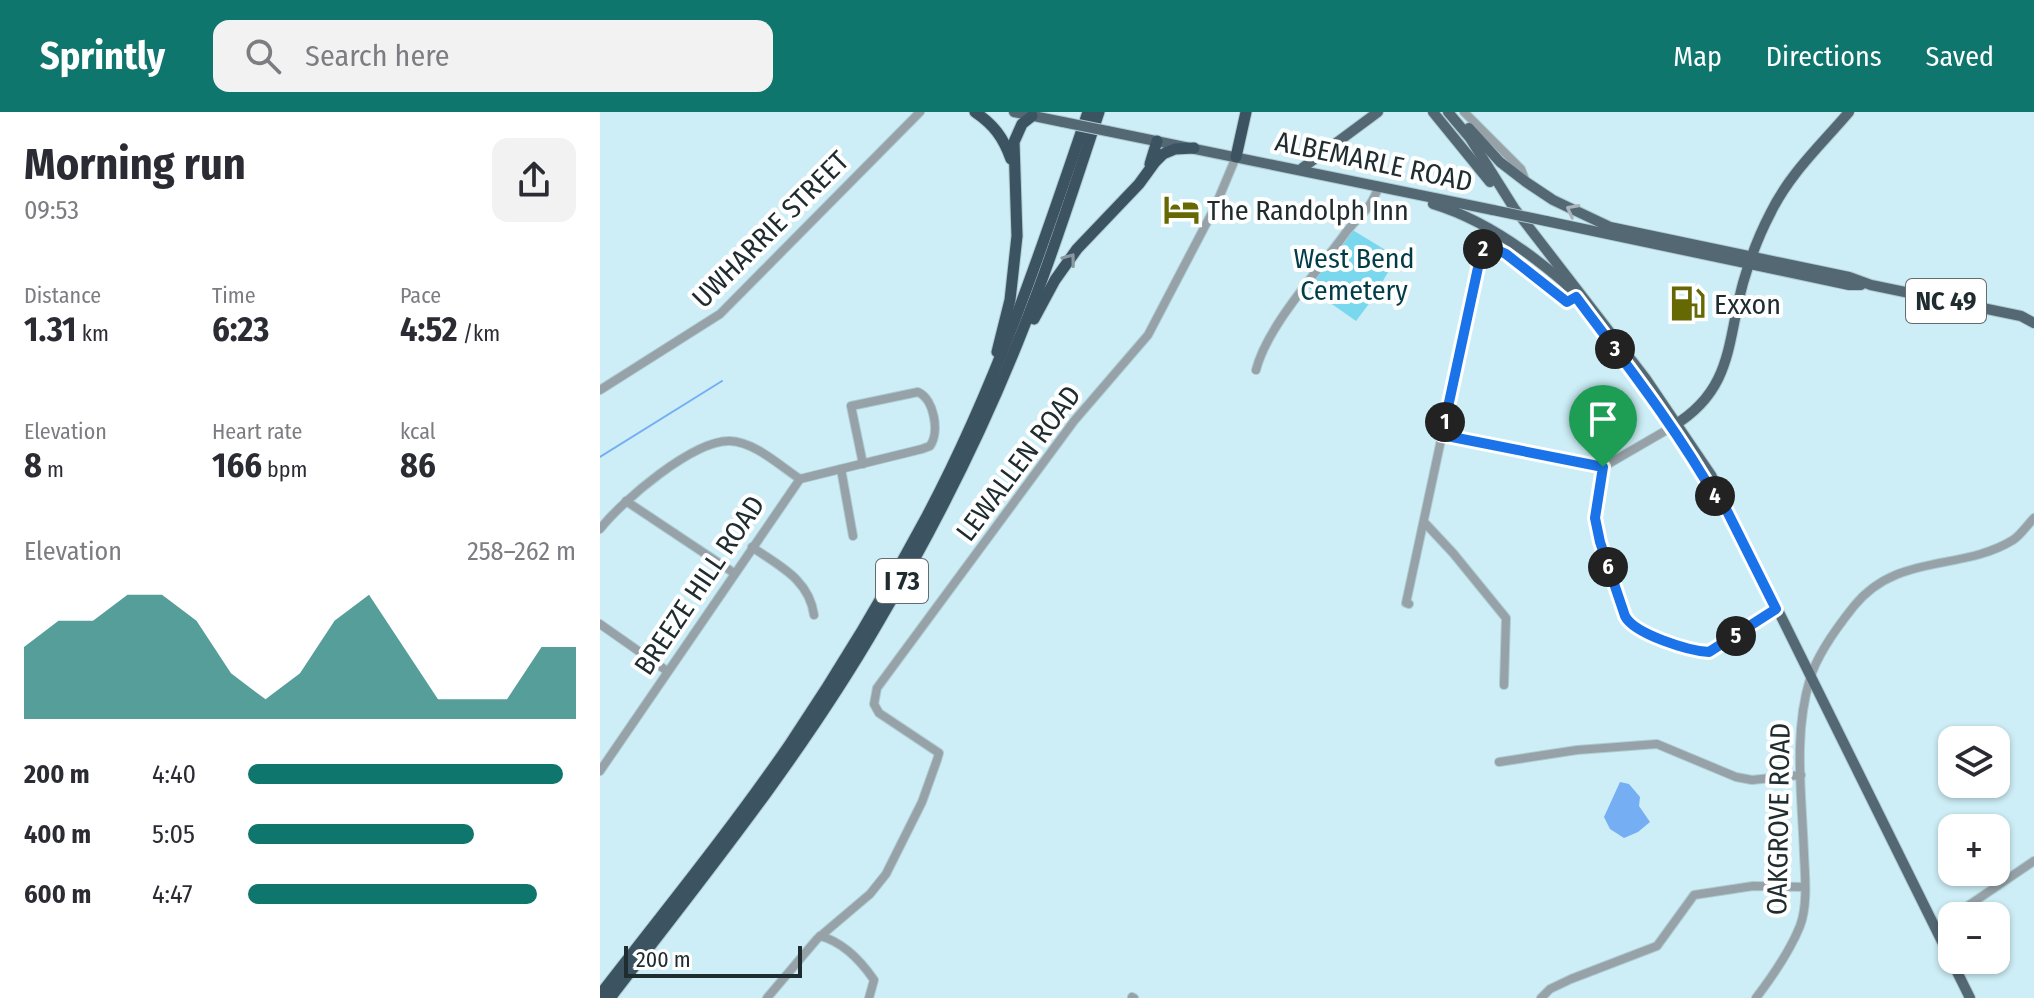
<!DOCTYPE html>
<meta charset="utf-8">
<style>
body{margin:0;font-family:"Fira Sans Condensed",sans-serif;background:#f2f2f3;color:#2b2b33;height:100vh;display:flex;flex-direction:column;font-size:30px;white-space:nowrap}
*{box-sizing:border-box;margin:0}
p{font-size:26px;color:#7c7c81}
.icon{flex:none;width:44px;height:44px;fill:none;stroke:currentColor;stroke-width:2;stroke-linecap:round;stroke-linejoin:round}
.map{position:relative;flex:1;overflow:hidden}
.panel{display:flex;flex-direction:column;background:#fff;width:600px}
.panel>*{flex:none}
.controls{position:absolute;left:1338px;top:614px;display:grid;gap:16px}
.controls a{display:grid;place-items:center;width:72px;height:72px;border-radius:16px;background:#fff;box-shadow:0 2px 6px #0004;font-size:40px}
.scale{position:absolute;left:24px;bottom:20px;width:178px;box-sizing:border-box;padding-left:8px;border:4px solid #202d30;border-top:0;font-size:22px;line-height:28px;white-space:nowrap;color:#202d30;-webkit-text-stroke:6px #fff;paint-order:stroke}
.pin{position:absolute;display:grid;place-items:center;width:68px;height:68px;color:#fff;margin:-82px -34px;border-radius:50% 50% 50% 0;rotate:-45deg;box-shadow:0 0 8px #0007}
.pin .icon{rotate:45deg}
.km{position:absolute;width:40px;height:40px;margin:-20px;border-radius:50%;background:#222;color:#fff;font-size:22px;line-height:40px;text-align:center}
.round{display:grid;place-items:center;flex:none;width:84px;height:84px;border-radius:16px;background:#f2f2f3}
.overview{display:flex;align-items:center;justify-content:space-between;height:136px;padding:0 24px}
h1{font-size:44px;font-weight:700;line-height:60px}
.stats{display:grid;grid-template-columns:repeat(3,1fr);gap:12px;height:136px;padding:8px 24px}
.stats div{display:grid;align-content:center}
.stats b{font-size:34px;font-weight:700}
.stats small{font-size:22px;font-weight:400}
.stats p{font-size:22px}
.chart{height:224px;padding:16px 24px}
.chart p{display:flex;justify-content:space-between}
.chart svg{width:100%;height:144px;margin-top:8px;fill:#0f766e;opacity:.7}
ul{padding:0 24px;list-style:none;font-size:26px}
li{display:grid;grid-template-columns:128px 96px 1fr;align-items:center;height:60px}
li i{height:20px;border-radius:10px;background:#0f766e}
header{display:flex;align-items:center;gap:48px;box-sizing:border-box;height:112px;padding:0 40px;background:#0f766e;color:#fff}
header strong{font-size:38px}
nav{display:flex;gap:44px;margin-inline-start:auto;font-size:28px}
.search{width:560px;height:72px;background:#f2f2f3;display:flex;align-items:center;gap:20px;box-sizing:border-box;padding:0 28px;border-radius:16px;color:#7c7c81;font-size:30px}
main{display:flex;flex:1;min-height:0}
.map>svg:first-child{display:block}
</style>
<header>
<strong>Sprintly</strong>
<div class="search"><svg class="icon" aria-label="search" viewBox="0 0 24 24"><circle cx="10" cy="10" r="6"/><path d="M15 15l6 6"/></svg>Search here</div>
<nav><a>Map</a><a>Directions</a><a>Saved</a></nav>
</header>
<main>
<section class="panel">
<div class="overview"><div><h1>Morning run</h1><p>09:53</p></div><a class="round"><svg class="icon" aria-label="share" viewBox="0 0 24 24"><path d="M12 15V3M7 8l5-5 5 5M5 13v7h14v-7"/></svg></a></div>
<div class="stats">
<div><p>Distance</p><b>1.31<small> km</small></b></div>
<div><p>Time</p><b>6:23</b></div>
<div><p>Pace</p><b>4:52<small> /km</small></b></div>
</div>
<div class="stats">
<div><p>Elevation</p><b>8<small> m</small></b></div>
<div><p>Heart rate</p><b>166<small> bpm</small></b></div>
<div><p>kcal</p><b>86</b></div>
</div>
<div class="chart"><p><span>Elevation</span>258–262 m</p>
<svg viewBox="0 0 160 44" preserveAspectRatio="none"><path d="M0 44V22L10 14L20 14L30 6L40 6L50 14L60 30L70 38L80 30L90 14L100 6L110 22L120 38L130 38L140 38L150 22L160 22V44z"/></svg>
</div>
<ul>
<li><b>200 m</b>4:40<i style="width:96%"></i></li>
<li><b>400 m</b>5:05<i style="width:69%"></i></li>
<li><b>600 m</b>4:47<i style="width:88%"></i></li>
</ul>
</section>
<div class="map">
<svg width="1434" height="886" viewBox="0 0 1434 886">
<rect width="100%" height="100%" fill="#cdeef6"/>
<!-- green -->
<polygon fill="#79d8ed" points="751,117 797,145 771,189 756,209 709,176"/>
<!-- water -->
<polygon fill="#76aef4" points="1020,670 1029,672 1040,685 1039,694 1050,710 1038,720 1024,726 1010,717 1004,705"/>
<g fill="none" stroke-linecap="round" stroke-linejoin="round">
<!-- stream -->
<polyline stroke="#76aef4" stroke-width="2" points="0,345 122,269"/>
<defs>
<g id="minor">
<polyline points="864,0 921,57 926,70"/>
<path d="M 656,258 C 667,214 720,157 747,119 C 762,100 769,100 779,74"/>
<polyline points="0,278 120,202 320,0"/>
<polyline points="842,323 1003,355"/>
<polyline points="1003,355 995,406 1000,430 1029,512 1081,534 1109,540 1176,497"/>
<polyline points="1003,355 1072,315"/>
<polyline points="241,357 253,424"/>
<polyline points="26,389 134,461"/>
<polyline points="824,410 853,441 906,506 904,573"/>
<path d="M 0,417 C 22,389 93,328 130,329 C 155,330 180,354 200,367"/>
<path d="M 152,435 C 179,454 209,467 214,503"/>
<polyline points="809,492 806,491 882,137 889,134 906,142 967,190 976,185"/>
<polyline points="0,512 67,559"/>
<polyline points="899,650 977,638 1057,632 1136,665 1152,668 1201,663"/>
<path d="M 0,659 L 200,367 L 322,337 L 330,334 C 340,320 334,287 318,280 L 251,294 L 263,352"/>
<polyline points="1353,804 1434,749"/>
<path d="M 220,824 C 243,830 261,849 274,868 L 269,886"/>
<polyline points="532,885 534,886"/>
<polyline points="167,886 217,827 270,782 286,762 322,690 337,648 339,641 279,601 274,592 277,576 474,309 548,223 615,95 636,45"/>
<polyline points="941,886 950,877 971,867 1057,834 1094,783 1153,774 1205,775"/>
<path d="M 1156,886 C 1172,865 1190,839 1200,814 C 1208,793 1205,764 1204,742 C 1202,685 1193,622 1210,567 C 1217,542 1238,514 1254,494 C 1298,440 1361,460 1413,428 C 1421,423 1427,413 1434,406"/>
</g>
<g id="major">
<polyline points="414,0 463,10"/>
<polyline points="833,0 890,70"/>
<polyline points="848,0 870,26 914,96 1046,267 1111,363 1370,886"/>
<polyline points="869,16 900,50 926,70 953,88 1010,115 1249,165 1271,173 1421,204 1434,211"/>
<polyline points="507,19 893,98"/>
<polyline points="701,57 778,0"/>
<path d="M 833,92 C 883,107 928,139 967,173"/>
<polyline points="946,109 1249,173 1261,173"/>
<polyline points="966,172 1042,273 1084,334"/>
<path d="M 1073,314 C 1133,278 1127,230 1143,171 C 1150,147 1159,123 1170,102 C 1189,62 1221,33 1249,0"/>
<polyline points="1093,347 1111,378"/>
</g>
<g id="highway">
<path d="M 375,0 C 394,13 403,25 411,47"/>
<polyline points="636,45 646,0"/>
<polyline points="550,52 557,29"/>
<polyline points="434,207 455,168 477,137 539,72 555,50 563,42 575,37 594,36"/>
<polyline points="397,240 410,188 417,124 414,30 422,12 432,4"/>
<path d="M 0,883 C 64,800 131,718 190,632 C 239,559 285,483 327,404 C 396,274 441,139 488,0"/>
<path d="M 10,886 C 104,764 201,644 278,511 C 334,416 385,315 425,212 C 453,143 475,71 499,0"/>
</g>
</defs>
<!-- minor casing -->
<use href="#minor" stroke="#aecbd2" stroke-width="10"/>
<!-- major casing -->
<use href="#major" stroke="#aecbd2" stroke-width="12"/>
<!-- highway casing -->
<use href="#highway" stroke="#aecbd2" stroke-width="13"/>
<!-- minor -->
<use href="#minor" stroke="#96a2a8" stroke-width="8"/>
<!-- major -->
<use href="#major" stroke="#546874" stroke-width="10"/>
<!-- highway -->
<use href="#highway" stroke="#3c5461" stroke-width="11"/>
<defs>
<g id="major-bridge">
<polyline points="463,10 507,19"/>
<polyline points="893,98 946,109"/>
</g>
</defs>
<!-- major-bridge casing -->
<use href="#major-bridge" stroke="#aecbd2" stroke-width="12" stroke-linecap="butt"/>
<!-- major-bridge -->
<use href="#major-bridge" stroke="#546874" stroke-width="10"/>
</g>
<!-- one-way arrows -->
<defs><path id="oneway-chevron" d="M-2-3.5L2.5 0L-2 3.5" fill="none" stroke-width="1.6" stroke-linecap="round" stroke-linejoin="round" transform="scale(2)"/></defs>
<use stroke="#aab4ba" href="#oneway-chevron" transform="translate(972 98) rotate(-152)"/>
<use stroke="#8a98a0" href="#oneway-chevron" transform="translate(470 147) rotate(-53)"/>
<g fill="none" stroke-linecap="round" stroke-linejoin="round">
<defs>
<path id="route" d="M 889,134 L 906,142 L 967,190 L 976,185 C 1026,252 1077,317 1118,390 L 1126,397 L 1176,497 L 1109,540 C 1089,539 1034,522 1025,504 L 1000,430 L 995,406 L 1003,355 L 842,323 L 882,137 Z"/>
</defs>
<!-- route casing -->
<use href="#route" stroke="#fff" stroke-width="16"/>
<!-- route -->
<use href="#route" stroke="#1a73e8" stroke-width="10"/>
</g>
<!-- icons -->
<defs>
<symbol id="hotel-bare" viewBox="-9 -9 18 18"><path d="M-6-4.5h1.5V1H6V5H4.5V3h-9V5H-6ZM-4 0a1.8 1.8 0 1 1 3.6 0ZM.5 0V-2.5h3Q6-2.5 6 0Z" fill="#666803" stroke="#fff" stroke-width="2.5" paint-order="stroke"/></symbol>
<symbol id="fuel-bare" viewBox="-9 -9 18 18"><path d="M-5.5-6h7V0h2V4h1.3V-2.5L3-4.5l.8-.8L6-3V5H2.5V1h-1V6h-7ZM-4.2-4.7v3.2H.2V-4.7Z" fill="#666803" stroke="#fff" stroke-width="2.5" paint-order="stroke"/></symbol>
</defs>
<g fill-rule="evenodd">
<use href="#hotel-bare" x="556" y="72" width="51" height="51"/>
<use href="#fuel-bare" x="1062" y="166" width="51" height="51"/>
</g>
<g text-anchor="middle" stroke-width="8" stroke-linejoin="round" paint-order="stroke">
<!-- shield labels -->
<g fill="#fff" stroke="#636c6e" stroke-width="2">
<rect x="1306" y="167" width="80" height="44" rx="6"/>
<rect x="276" y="447" width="52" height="44" rx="6"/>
</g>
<g font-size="26" font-weight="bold" fill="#202d30">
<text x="1346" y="198">NC 49</text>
<text x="302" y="478">I 73</text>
</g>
<!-- street labels -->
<g font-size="28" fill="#202d30" stroke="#fff">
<text transform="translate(774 49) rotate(12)" y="10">ALBEMARLE ROAD</text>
<text transform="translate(170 117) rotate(-45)" y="10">UWHARRIE STREET</text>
<text transform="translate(418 351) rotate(-53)" y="10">LEWALLEN ROAD</text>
<text transform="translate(99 473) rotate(-56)" y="10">BREEZE HILL ROAD</text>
<text transform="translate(1178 707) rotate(-89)" y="10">OAKGROVE ROAD</text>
</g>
<!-- poi labels -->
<g font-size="28" fill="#202d30" stroke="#fff" text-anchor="start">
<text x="607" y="108">The Randolph Inn</text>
<text x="1114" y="202">Exxon</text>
</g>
<!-- park labels -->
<g font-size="28" fill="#003d48" stroke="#fff">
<text x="754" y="156">West Bend<tspan x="754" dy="32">Cemetery</tspan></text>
</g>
</g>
</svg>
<div class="controls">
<a><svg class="icon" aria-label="layers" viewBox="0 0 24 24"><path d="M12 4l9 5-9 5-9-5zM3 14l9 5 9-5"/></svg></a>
<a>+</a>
<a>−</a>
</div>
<div class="scale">200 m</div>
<div class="pin" style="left:1003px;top:355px;background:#1e9e55"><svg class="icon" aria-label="arrive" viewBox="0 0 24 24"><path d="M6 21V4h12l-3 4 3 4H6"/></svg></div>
<b class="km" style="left:845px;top:310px">1</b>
<b class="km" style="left:883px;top:137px">2</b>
<b class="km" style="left:1015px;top:237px">3</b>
<b class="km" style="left:1115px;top:384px">4</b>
<b class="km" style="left:1136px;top:524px">5</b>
<b class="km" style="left:1008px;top:455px">6</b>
</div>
</main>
